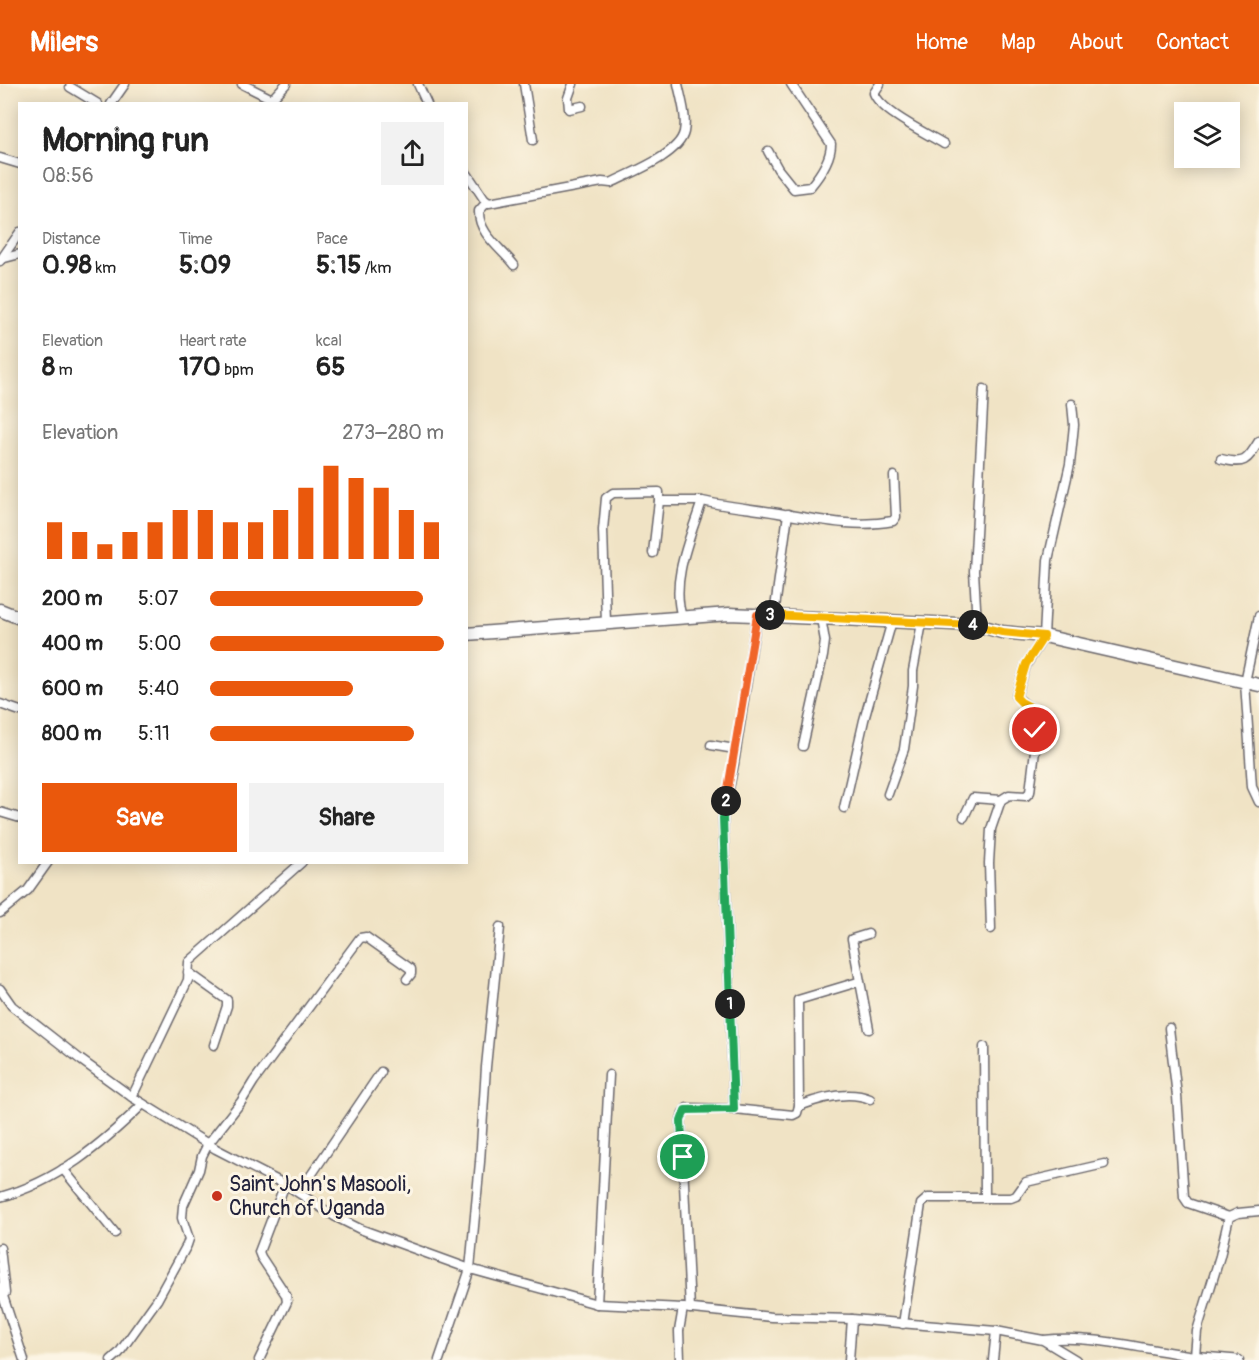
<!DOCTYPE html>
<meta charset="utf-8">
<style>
body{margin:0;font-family:Pangolin,sans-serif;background:#f2f2f2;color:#222;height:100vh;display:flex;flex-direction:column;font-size:22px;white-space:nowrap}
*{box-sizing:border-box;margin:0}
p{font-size:20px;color:#767676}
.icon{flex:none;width:33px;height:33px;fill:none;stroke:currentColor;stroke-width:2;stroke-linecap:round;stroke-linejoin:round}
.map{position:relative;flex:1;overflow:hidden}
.panel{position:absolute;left:18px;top:18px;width:450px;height:762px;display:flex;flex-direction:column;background:#fff;border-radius:0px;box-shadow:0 3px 15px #0003}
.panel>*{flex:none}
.controls{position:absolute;left:1174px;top:18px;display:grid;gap:12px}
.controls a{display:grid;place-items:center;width:66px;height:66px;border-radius:0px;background:#fff;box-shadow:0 3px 15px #0003;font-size:30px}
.pin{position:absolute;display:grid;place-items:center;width:51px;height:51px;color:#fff;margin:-26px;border:3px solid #fff;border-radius:50%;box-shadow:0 2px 6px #0007}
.km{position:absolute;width:30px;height:30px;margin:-15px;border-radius:50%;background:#222;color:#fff;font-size:16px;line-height:30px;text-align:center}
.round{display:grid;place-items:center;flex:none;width:63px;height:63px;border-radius:0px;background:#f2f2f2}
.summary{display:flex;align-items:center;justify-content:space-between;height:102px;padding:0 24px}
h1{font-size:33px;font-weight:700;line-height:45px}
.figures{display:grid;grid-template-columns:repeat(3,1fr);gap:9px;height:102px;padding:6px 24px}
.figures div{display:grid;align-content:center}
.figures b{font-size:26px;font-weight:700}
.figures small{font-size:16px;font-weight:400}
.figures p{font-size:16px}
.chart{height:168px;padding:12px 24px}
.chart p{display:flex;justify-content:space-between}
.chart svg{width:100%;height:108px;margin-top:6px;stroke:#ea580c;stroke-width:6}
.cta{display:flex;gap:12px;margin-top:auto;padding:12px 24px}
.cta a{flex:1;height:69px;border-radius:0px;background:#ea580c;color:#fff;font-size:24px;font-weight:700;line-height:69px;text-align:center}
.cta a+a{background:#f2f2f2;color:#222}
ul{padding:0 24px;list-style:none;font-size:20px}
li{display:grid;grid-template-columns:96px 72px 1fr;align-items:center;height:45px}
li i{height:15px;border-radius:8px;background:#ea580c}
header{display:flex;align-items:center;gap:36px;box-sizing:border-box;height:84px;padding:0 30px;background:#ea580c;color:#fff}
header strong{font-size:28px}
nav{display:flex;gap:33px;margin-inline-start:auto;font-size:21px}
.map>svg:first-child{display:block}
</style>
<header>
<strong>Milers</strong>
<nav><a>Home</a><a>Map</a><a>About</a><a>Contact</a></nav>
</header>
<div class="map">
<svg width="1259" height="1276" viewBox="0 0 1259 1276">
<rect width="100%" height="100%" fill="#fcf5e5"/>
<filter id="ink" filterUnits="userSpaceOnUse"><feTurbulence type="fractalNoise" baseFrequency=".0167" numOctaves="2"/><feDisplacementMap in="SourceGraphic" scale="12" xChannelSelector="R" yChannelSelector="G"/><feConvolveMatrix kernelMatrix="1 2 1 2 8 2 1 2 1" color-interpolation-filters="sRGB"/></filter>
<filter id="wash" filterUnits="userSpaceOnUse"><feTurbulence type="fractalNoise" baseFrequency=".008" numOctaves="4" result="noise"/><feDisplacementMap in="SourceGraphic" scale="24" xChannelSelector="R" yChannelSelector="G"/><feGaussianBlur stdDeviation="1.35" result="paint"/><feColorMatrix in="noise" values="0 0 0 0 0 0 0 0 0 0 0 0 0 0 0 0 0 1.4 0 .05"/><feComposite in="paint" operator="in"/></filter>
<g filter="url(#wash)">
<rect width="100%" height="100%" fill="#f0e3c5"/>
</g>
<g filter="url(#ink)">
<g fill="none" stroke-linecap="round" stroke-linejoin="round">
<defs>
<g id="street">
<polyline points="242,0 272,15"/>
<polyline points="418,0 427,20"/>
<polyline points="524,0 533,56"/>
<polyline points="573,0 568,14 569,25 582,22"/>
<path d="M 880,0 L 874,9 C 881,28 926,49 944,60"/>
<polyline points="70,3 98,20"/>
<polyline points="271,19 272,15 286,0"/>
<polyline points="111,20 125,0"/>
<path d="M 768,67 L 778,85 L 794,105 L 810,103 C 820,91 831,75 831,60 L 791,0"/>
<polyline points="0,74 20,80"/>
<path d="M 466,88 L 484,115 L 489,119 L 602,98 L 611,99 C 630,89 679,71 684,48 C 687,33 681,14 678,0"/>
<path d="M 487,118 L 479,127 C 478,150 502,165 514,181"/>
<polyline points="1,175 20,170"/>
<polyline points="0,177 20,148"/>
<path d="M 1221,375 C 1245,381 1247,377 1259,357"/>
<polyline points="653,469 659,417 702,417"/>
<polyline points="774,531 788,430"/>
<polyline points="1259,532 1245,598 1252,703 1259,718"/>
<path d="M 682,533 C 670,496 691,452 702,417 C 729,423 757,425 784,430 C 821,436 856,444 893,437 L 896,433 L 894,392"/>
<polyline points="606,539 603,446 606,414 613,409 659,408 659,417"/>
<polyline points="977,541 974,487 984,305"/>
<polyline points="0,620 20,627"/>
<polyline points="711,661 735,665"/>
<polyline points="803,662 823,572 825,557 821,534"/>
<polyline points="888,710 904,665 913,602 913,587 922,539"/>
<polyline points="844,724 864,636 892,537"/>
<polyline points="0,728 20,734"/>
<polyline points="964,733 973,714 1001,716"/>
<polyline points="0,829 28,806 48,778"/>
<polyline points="991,845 989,779 991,745 1001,716 1009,711 1026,712 1030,708 1036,658 1035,646 1037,629 1016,613 1026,581 1044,552 1048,476 1070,380 1074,341 1072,320"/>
<polyline points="868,850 852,855 869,945"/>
<polyline points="188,888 227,916 227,922 214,961"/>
<polyline points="0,905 12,922 81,976 132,1013 216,1065 288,1102 334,1132 360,1145 470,1185 597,1220 683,1224 772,1233 852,1235 996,1247 1043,1256 1076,1276"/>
<polyline points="1169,944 1177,1012 1184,1113 1188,1119 1229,1133"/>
<polyline points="132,1013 188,896 189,878 302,778"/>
<path d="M 799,1022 C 820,1014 849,1006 870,1015"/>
<polyline points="734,1025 723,734 734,680 757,531"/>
<polyline points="63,1085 115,1149"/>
<polyline points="299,1109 381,988"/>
<path d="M 0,1113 C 57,1098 102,1060 143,1020"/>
<polyline points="985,1114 1011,1114 1016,1112 1026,1098 1104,1080"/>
<polyline points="0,1164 5,1209"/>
<polyline points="0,1203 24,1276"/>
<polyline points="597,1220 609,991"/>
<polyline points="690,1225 681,1037 683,1029 687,1024 734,1025 793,1031 797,1029 799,1022 798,916 858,898"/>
<polyline points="903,1240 921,1120 928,1114 985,1114 984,963"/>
<path d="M 1044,1256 C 1087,1251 1131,1262 1174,1269 C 1195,1273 1217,1273 1239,1276"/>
<polyline points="1195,1272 1197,1247 1220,1172 1229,1133 1238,1129 1259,1127"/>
<polyline points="111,1276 119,1269 157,1216 187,1161 189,1155 182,1134 183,1122 199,1086 202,1072 208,1060 241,1018 254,997 360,854 366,853 411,885 411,890 407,895"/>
<polyline points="259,1276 287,1218 286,1211 261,1173 259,1168 285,1100"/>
<polyline points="439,1276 470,1185 480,1078 486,983 500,843"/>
<polyline points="680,1276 679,1247 683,1224"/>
<polyline points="849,1276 852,1235"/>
<polyline points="993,1276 996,1247"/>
</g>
<g id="secondary">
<polyline points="0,526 20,534"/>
<polyline points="466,550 729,530 977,541 1002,548 1044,552 1259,601"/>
</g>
</defs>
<!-- street casing -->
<use href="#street" stroke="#6a666b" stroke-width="11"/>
<!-- secondary casing -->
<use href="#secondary" stroke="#6a666b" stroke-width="15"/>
<!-- street -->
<use href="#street" stroke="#fff" stroke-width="8"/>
<!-- secondary -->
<use href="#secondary" stroke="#fff" stroke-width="12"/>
</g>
</g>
<g fill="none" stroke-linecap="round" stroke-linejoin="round" filter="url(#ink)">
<defs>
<polyline id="split-1" points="683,1073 681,1037 685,1026 734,1025 730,920"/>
<polyline id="split-2" points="726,717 723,734 730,920"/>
<polyline id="split-3" points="726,717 757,531 770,531"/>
<polyline id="split-4" points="770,531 973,541"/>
<polyline id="split-5" points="973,541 1002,548 1044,552 1026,580 1016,613 1021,618 1036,626 1038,632 1035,646"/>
</defs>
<!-- split-1 casing -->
<use href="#split-1" stroke="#fff" stroke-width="12"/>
<!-- split-2 casing -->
<use href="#split-2" stroke="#fff" stroke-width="12"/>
<!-- split-3 casing -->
<use href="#split-3" stroke="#fff" stroke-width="12"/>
<!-- split-4 casing -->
<use href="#split-4" stroke="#fff" stroke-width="12"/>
<!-- split-5 casing -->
<use href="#split-5" stroke="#fff" stroke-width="12"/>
<!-- split-1 -->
<use href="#split-1" stroke="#22a559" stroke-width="8"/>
<!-- split-2 -->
<use href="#split-2" stroke="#22a559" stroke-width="8"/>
<!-- split-3 -->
<use href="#split-3" stroke="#f0652b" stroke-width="8"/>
<!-- split-4 -->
<use href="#split-4" stroke="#f5b400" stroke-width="8"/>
<!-- split-5 -->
<use href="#split-5" stroke="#f5b400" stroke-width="8"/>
</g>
<!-- markers -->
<circle fill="#c8321e" stroke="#fcf5e5" stroke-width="2" cx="217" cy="1112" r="6"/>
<g text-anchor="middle" stroke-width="6" stroke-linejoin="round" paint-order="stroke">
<!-- poi labels -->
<g font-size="21" fill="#22223b" stroke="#fcf5e5" text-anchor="start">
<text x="229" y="1107">Saint John's Masooli,<tspan x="229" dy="24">Church of Uganda</tspan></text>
</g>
</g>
</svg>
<div class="controls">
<a><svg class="icon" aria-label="layers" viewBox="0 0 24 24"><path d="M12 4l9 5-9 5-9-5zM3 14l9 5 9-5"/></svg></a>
</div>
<div class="pin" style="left:683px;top:1073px;background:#1e9e55"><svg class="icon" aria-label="arrive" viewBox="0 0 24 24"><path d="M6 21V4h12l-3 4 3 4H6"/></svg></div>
<div class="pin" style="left:1035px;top:646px;background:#d93025"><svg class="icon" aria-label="check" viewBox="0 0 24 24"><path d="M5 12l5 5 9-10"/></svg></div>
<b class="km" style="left:730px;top:920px">1</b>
<b class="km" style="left:726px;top:717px">2</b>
<b class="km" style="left:770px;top:531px">3</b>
<b class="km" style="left:973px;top:541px">4</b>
<section class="panel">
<div class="summary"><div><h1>Morning run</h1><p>08:56</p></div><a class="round"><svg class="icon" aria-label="share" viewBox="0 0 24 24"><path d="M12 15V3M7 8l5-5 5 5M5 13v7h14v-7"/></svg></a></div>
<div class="figures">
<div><p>Distance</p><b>0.98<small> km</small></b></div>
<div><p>Time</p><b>5:09</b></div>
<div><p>Pace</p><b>5:15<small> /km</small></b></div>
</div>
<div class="figures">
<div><p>Elevation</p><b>8<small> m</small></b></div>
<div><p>Heart rate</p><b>170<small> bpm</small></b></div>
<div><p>kcal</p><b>65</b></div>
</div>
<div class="chart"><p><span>Elevation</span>273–280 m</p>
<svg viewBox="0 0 160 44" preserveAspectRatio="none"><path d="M5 44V29M15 44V33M25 44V38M35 44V33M45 44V29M55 44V24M65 44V24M75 44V29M85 44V29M95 44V24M105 44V15M115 44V6M125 44V11M135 44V15M145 44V24M155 44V29"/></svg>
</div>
<ul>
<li><b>200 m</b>5:07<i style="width:91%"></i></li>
<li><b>400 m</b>5:00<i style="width:100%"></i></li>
<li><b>600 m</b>5:40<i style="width:61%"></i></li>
<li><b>800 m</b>5:11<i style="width:87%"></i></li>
</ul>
<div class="cta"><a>Save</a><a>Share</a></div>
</section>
</div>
